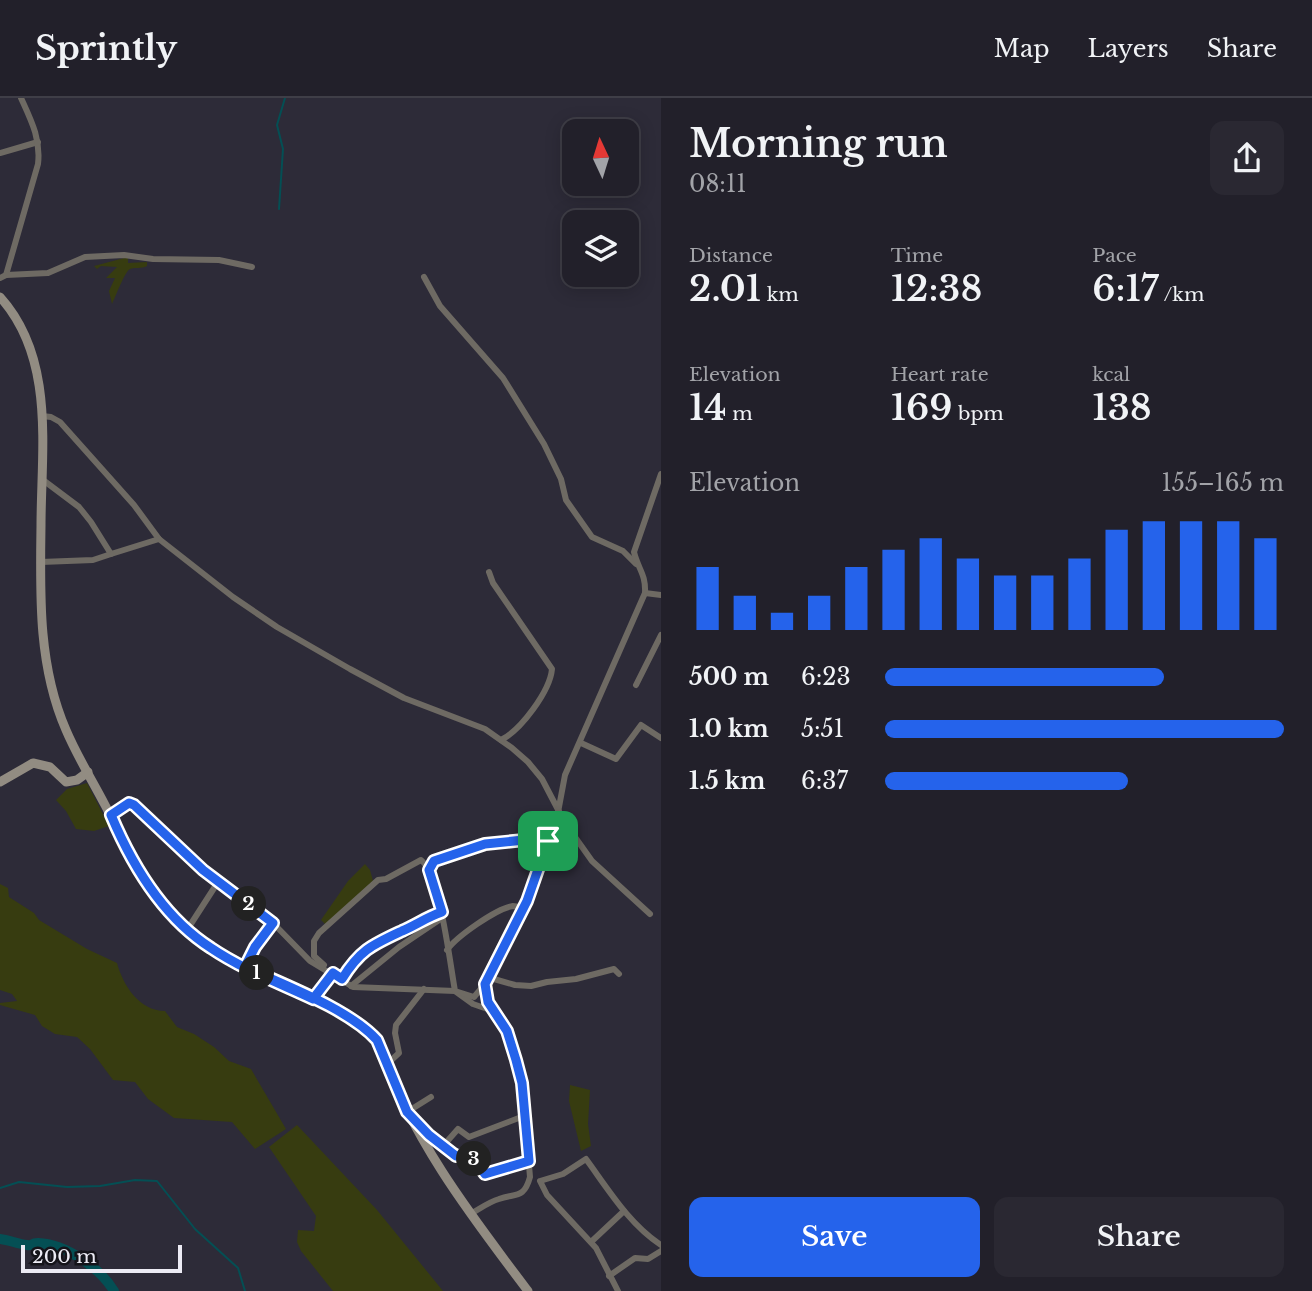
<!DOCTYPE html>
<meta charset="utf-8">
<style>
body{margin:0;font-family:"Libre Baskerville",serif;background:#2a2832;color:#f1f3f6;height:100vh;display:flex;flex-direction:column;font-size:26px;white-space:nowrap}
*{box-sizing:border-box;margin:0}
p{font-size:23px;color:#a2a3a8}
.icon{flex:none;width:38px;height:38px;fill:none;stroke:currentColor;stroke-width:2;stroke-linecap:round;stroke-linejoin:round}
.map{position:relative;flex:1;overflow:hidden}
.side{display:flex;flex-direction:column;background:#22202a;width:651px}
.side>*{flex:none}
.needle{width:46px;rotate:356deg}
.tools{position:absolute;left:562px;top:21px;display:grid;gap:14px}
.tools a{display:grid;place-items:center;width:77px;height:77px;border-radius:14px;background:#22202a;box-shadow:0 4px 18px #0003,0 0 0 2px #3f3e47;font-size:35px}
.scale{position:absolute;left:21px;bottom:18px;width:161px;box-sizing:border-box;padding-left:7px;border:4px solid #ecebf4;border-top:0;font-size:19px;line-height:24px;white-space:nowrap;color:#ecebf4;-webkit-text-stroke:5px #15141a;paint-order:stroke}
.pin{position:absolute;display:grid;place-items:center;width:60px;height:60px;color:#fff;margin:-30px;border-radius:14px;box-shadow:0 4px 10px #0006}
.km{position:absolute;width:35px;height:35px;margin:-18px;border-radius:50%;background:#222;color:#fff;font-size:19px;line-height:35px;text-align:center}
.round{display:grid;place-items:center;flex:none;width:74px;height:74px;border-radius:14px;background:#2a2832}
.headline{display:flex;align-items:center;justify-content:space-between;height:119px;padding:0 28px}
h1{font-size:38px;font-weight:600;line-height:52px}
.figures{display:grid;grid-template-columns:repeat(3,1fr);gap:10px;height:119px;padding:7px 28px}
.figures div{display:grid;align-content:center}
.figures b{font-size:35px;font-weight:600}
.figures small{font-size:19px;font-weight:400}
.figures p{font-size:19px}
.chart{height:196px;padding:14px 28px}
.chart p{display:flex;justify-content:space-between}
.chart svg{width:100%;height:126px;margin-top:7px;stroke:#2563eb;stroke-width:6}
.button{display:flex;gap:14px;margin-top:auto;padding:14px 28px}
.button a{flex:1;height:80px;border-radius:14px;background:#2563eb;color:#fff;font-size:28px;font-weight:600;line-height:80px;text-align:center}
.button a+a{background:#2a2832;color:#f1f3f6}
ul{padding:0 28px;list-style:none;font-size:23px}
li{display:grid;grid-template-columns:112px 84px 1fr;align-items:center;height:52px}
li i{height:18px;border-radius:9px;background:#2563eb}
header{display:flex;align-items:center;gap:42px;box-sizing:border-box;height:98px;padding:0 35px;background:#22202a;border-bottom:2px solid #3f3e47}
header strong{font-size:33px}
nav{display:flex;gap:38px;margin-inline-start:auto;font-size:24px}
main{display:flex;flex:1;min-height:0}
.map>svg:first-child{display:block}
</style>
<header>
<strong>Sprintly</strong>
<nav><a>Map</a><a>Layers</a><a>Share</a></nav>
</header>
<main>
<div class="map">
<svg width="661" height="1193" viewBox="0 0 661 1193">
<rect width="100%" height="100%" fill="#2d2b38"/>
<!-- green -->
<g fill="#373c10">
<path d="M 128,159 L 128,165 L 147,164 L 147,168 C 141,171 135,169 130,171 C 125,173 115,200 112,206 L 109,193 L 115,180 L 106,180 L 117,169 L 101,168 L 97,171 L 94,168 Z"/>
<polygon points="87,685 109,728 94,733 76,731 66,713 56,702 67,691"/>
<polygon points="365,766 370,772 373,783 326,827 321,822 348,783"/>
<path d="M 0,786 L 8,790 L 9,799 L 34,815 L 39,822 L 87,851 L 117,865 C 123,887 139,913 165,913 L 177,929 L 194,936 L 214,949 L 229,963 L 251,971 L 286,1031 L 255,1051 L 232,1024 L 174,1020 L 148,1001 L 135,984 L 113,982 L 90,951 L 77,939 L 55,936 L 42,928 L 35,917 L 0,907 L 0,905 L 17,903 L 12,896 L 0,892 Z"/>
<polygon points="570,987 590,992 588,1026 591,1048 581,1053 569,1003"/>
<polygon points="297,1027 377,1112 443,1193 333,1193 301,1153 297,1144 298,1132 314,1133 316,1118 269,1049"/>
</g>
<g fill="none" stroke-linecap="round" stroke-linejoin="round">
<!-- stream -->
<g stroke="#044f54" stroke-width="2">
<polyline points="279,111 283,51 277,27 285,0"/>
<polyline points="0,1090 19,1084 67,1089 100,1088 135,1082 157,1083 195,1131 238,1170 245,1193"/>
</g>
<!-- river -->
<path stroke="#044f54" stroke-width="10" d="M 0,1141 C 9,1142 18,1146 27,1147 C 34,1148 30,1145 38,1145 C 66,1146 100,1170 114,1193"/>
<!-- street -->
<g stroke="#6e6a63" stroke-width="6">
<polyline points="0,55 38,44"/>
<path d="M 6,177 L 38,66 C 41,41 31,22 21,0"/>
<polyline points="424,179 440,208 503,280 544,346 561,381 566,402 592,439 623,453 636,466"/>
<polyline points="0,180 6,177 48,175 85,159 124,157 153,161 219,162 252,169"/>
<polyline points="42,318 51,319 60,324 134,407 159,441 233,499 277,529 350,571 404,600 485,631 512,650 528,664 542,681 565,725 592,763 650,816"/>
<polyline points="43,382 79,409 91,424 111,456 159,441"/>
<polyline points="41,464 93,462 111,456"/>
<path d="M 489,474 L 493,485 L 552,571 C 550,593 521,632 501,642"/>
<polyline points="645,495 661,497"/>
<polyline points="636,587 661,537"/>
<polyline points="581,645 616,661 641,627 661,640"/>
<polyline points="111,717 129,705 134,707 218,784"/>
<polyline points="429,772 434,763 485,746 524,742 548,743"/>
<polyline points="187,832 218,784 273,825 310,863 353,889 455,893 473,906 493,913"/>
<path d="M 447,852 C 456,839 497,810 513,808 C 514,808 523,810 524,810"/>
<path d="M 324,867 L 314,858 L 314,843 L 319,835 L 378,782 L 386,781 L 421,762 C 440,777 450,866 455,893 L 474,899 L 485,886"/>
<polyline points="245,869 255,849 274,826"/>
<polyline points="487,879 515,887 531,888 547,884 576,881 614,871 619,876"/>
<path d="M 342,881 C 360,852 372,847 402,833 C 415,827 427,819 442,814"/>
<polyline points="351,888 399,849 442,820"/>
<polyline points="313,901 333,875"/>
<polyline points="386,967 399,955 395,935 396,927 424,891"/>
<polyline points="407,1014 431,999"/>
<polyline points="415,1022 456,1058 471,1057 485,1076 529,1063"/>
<polyline points="443,1048 458,1031 469,1039 524,1018"/>
<path d="M 472,1115 C 481,1110 489,1104 499,1101 C 516,1095 524,1101 530,1079 L 522,985 L 516,962 L 507,933 L 488,904 L 485,886 L 528,803 L 556,725 L 565,677 L 645,495 C 646,476 638,471 634,454 L 661,376"/>
<polyline points="591,1144 624,1113"/>
<polyline points="609,1178 635,1160 648,1161 661,1153"/>
<path d="M 618,1193 L 596,1150 L 547,1097 L 540,1083 L 563,1076 L 586,1061 C 608,1091 629,1126 661,1147"/>
</g>
<!-- secondary -->
<g stroke="#928c82" stroke-width="9">
<path d="M 0,199 C 56,261 41,352 41,428 C 40,497 38,568 66,632 C 77,658 92,682 105,707 C 111,718 115,730 121,741 C 145,789 181,836 229,861 C 271,883 348,909 377,942 C 410,1038 468,1114 528,1193"/>
<polyline points="0,684 33,665 50,669 66,684 77,682 88,674"/>
</g>
</g>
<g fill="none" stroke-linecap="round" stroke-linejoin="round">
<defs>
<path id="route" d="M 548,743 L 524,742 L 485,746 L 434,763 L 429,772 L 442,814 C 427,819 416,827 402,833 C 372,847 360,852 342,881 L 333,875 L 313,901 C 279,885 242,871 211,850 C 164,820 132,767 111,717 L 129,705 L 134,707 L 203,772 L 273,825 L 255,849 L 245,869 C 284,887 349,911 377,942 L 407,1014 L 429,1037 L 456,1058 L 471,1057 L 485,1076 L 529,1063 L 522,985 L 516,962 L 507,933 L 488,904 L 485,886 L 527,803 L 548,743"/>
</defs>
<!-- route casing -->
<use href="#route" stroke="#fff" stroke-width="14"/>
<!-- route -->
<use href="#route" stroke="#2563eb" stroke-width="9"/>
</g>
</svg>
<div class="tools">
<a><svg class="needle" viewBox="-14 -14 28 28"><path d="M0-13l5 13h-10z" fill="#e53935"/><path d="M0 13l5-13h-10z" fill="#a2a3a8"/></svg></a>
<a><svg class="icon" aria-label="layers" viewBox="0 0 24 24"><path d="M12 4l9 5-9 5-9-5zM3 14l9 5 9-5"/></svg></a>
</div>
<div class="scale">200 m</div>
<div class="pin" style="left:548px;top:743px;background:#1e9e55"><svg class="icon" aria-label="arrive" viewBox="0 0 24 24"><path d="M6 21V4h12l-3 4 3 4H6"/></svg></div>
<b class="km" style="left:257px;top:875px">1</b>
<b class="km" style="left:249px;top:806px">2</b>
<b class="km" style="left:474px;top:1061px">3</b>
</div>
<section class="side">
<div class="headline"><div><h1>Morning run</h1><p>08:11</p></div><a class="round"><svg class="icon" aria-label="share" viewBox="0 0 24 24"><path d="M12 15V3M7 8l5-5 5 5M5 13v7h14v-7"/></svg></a></div>
<div class="figures">
<div><p>Distance</p><b>2.01<small> km</small></b></div>
<div><p>Time</p><b>12:38</b></div>
<div><p>Pace</p><b>6:17<small> /km</small></b></div>
</div>
<div class="figures">
<div><p>Elevation</p><b>14<small> m</small></b></div>
<div><p>Heart rate</p><b>169<small> bpm</small></b></div>
<div><p>kcal</p><b>138</b></div>
</div>
<div class="chart"><p><span>Elevation</span>155–165 m</p>
<svg viewBox="0 0 160 44" preserveAspectRatio="none"><path d="M5 44V22M15 44V32M25 44V38M35 44V32M45 44V22M55 44V16M65 44V12M75 44V19M85 44V25M95 44V25M105 44V19M115 44V9M125 44V6M135 44V6M145 44V6M155 44V12"/></svg>
</div>
<ul>
<li><b>500 m</b>6:23<i style="width:70%"></i></li>
<li><b>1.0 km</b>5:51<i style="width:100%"></i></li>
<li><b>1.5 km</b>6:37<i style="width:61%"></i></li>
</ul>
<div class="button"><a>Save</a><a>Share</a></div>
</section>
</main>
